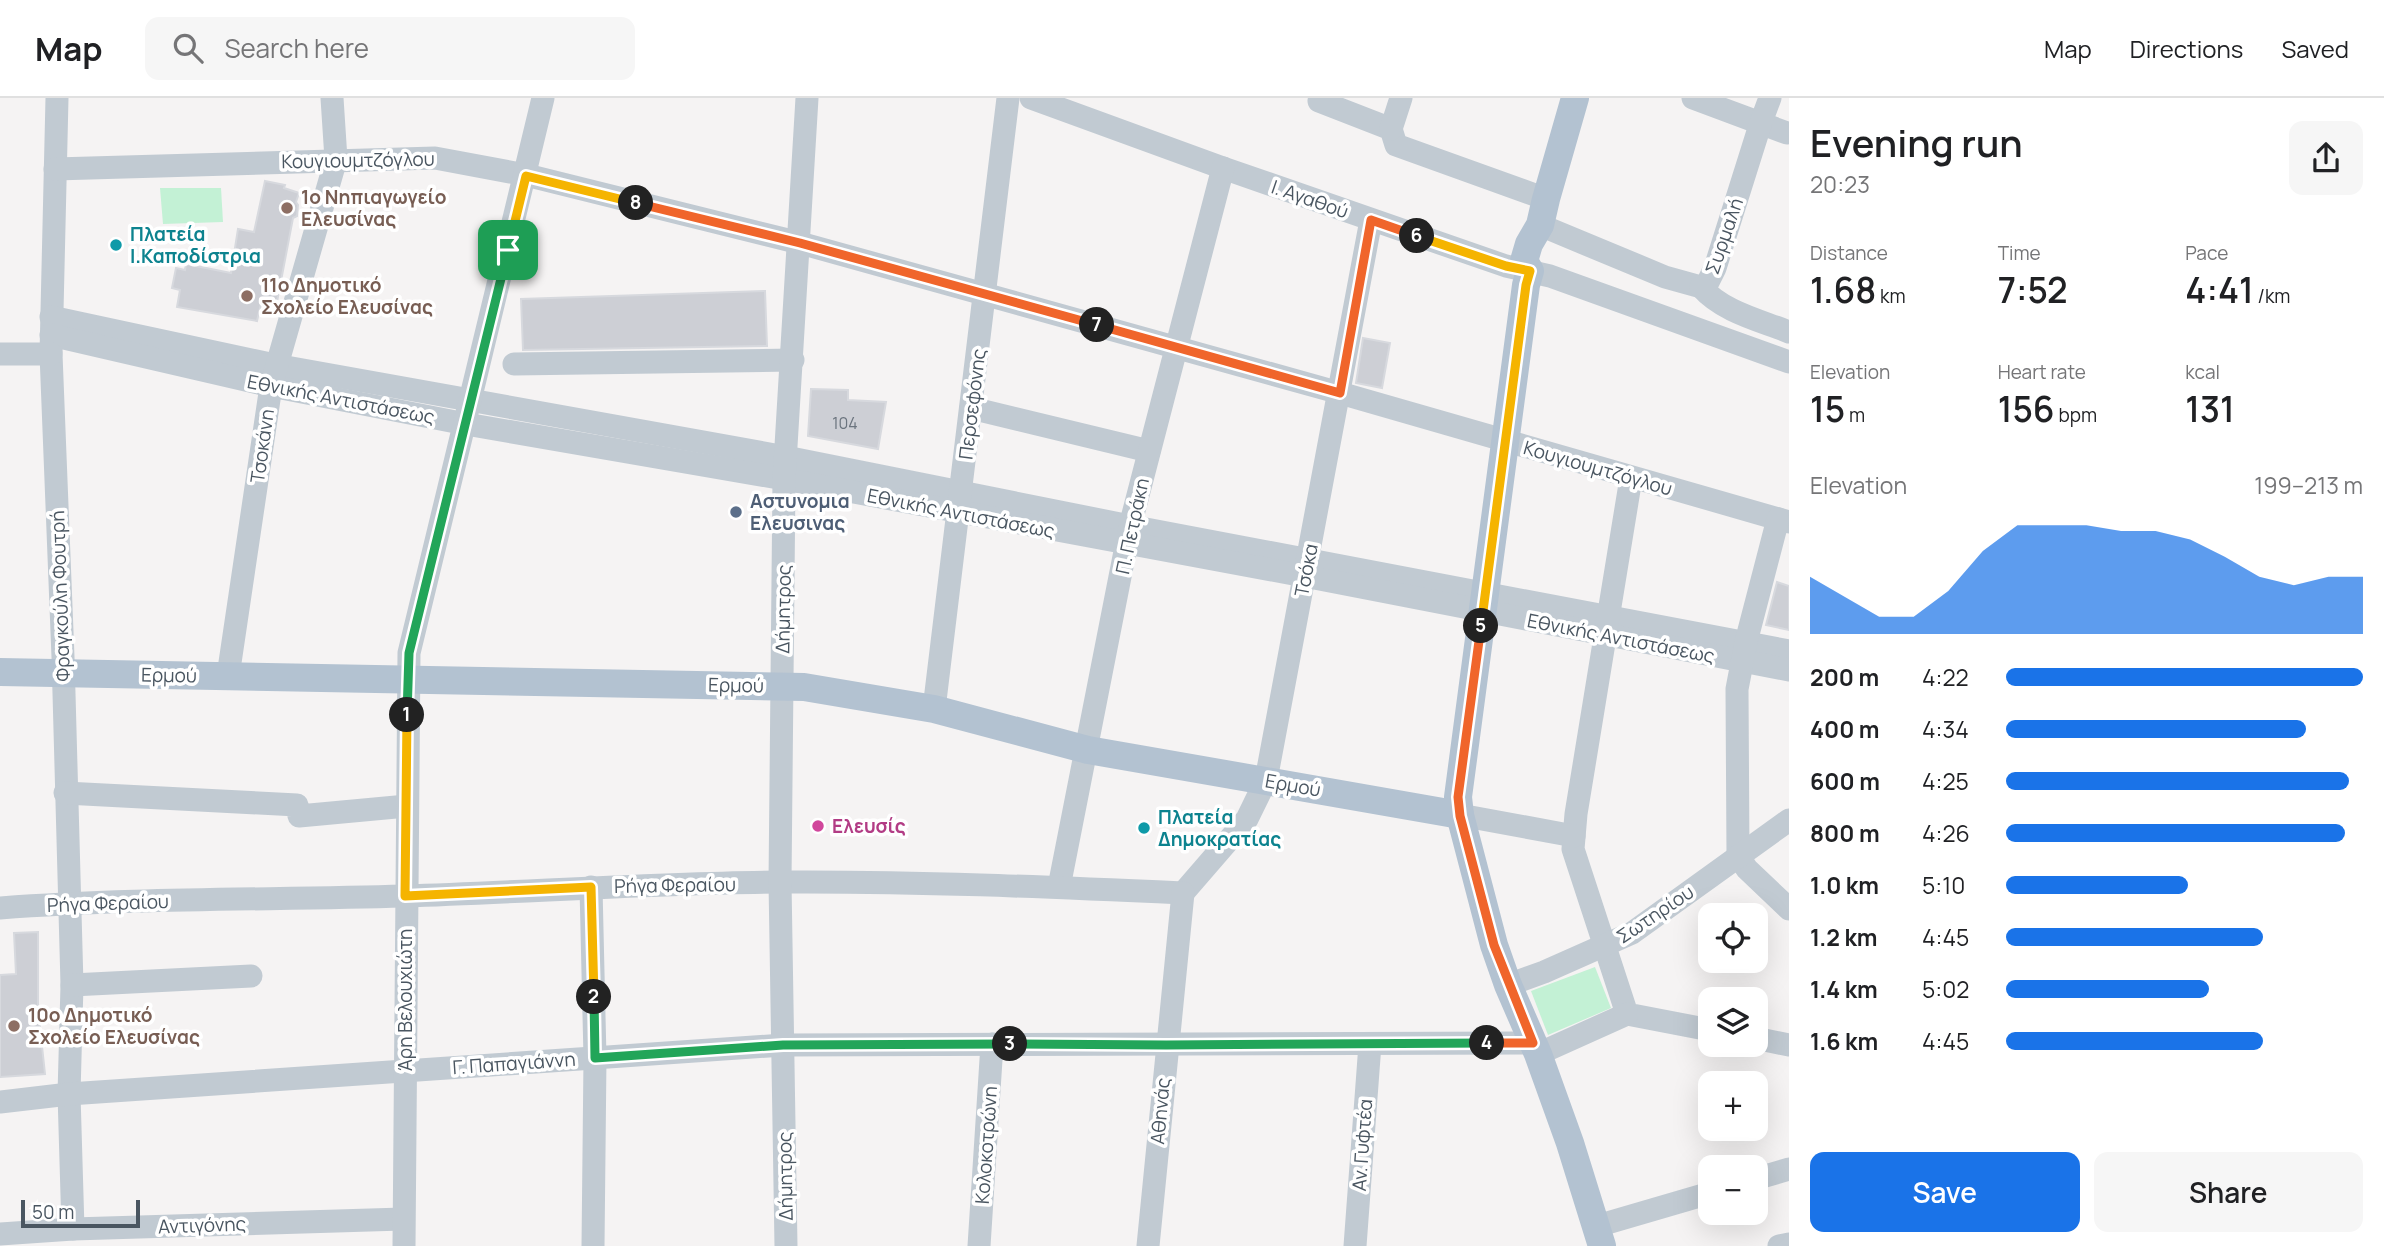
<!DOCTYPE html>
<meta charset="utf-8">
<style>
body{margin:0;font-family:Manrope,sans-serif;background:#f6f6f6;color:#202124;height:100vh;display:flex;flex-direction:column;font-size:26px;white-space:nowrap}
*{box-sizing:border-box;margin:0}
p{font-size:23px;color:#757577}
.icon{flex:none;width:38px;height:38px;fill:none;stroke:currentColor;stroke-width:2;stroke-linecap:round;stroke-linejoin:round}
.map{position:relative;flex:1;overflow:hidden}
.panel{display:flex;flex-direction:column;background:#fff;width:595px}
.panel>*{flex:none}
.fabs{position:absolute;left:1698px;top:805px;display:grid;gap:14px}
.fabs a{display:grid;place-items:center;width:70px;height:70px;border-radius:14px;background:#fff;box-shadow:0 7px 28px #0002;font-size:35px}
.scale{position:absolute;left:21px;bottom:18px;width:119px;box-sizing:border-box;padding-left:7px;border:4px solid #4a5661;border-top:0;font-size:19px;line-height:24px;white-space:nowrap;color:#4a5661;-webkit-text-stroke:5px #fff;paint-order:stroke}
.pin{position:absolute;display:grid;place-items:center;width:60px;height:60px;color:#fff;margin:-30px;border-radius:14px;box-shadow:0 4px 10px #0006}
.km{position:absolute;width:35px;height:35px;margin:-18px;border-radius:50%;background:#222;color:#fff;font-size:19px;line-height:35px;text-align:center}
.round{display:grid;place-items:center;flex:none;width:74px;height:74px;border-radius:14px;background:#f6f6f6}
.head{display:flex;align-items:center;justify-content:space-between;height:119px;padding:0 21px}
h1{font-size:38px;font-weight:600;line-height:52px}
.stats{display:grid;grid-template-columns:repeat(3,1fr);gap:10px;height:119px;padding:7px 21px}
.stats div{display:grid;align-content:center}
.stats b{font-size:35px;font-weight:600}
.stats small{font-size:19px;font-weight:400}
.stats p{font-size:19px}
.chart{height:196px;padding:14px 21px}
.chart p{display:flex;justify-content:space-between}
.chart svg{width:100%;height:126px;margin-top:7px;fill:#1a73e8;opacity:.7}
.cta{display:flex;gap:14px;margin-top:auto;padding:14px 21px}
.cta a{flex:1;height:80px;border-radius:14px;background:#1a73e8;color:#fff;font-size:28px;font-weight:600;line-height:80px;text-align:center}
.cta a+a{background:#f6f6f6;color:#202124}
ul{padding:0 21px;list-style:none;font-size:23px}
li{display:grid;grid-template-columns:112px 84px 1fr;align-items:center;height:52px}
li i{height:18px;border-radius:9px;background:#1a73e8}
header{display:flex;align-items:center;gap:42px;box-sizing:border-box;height:98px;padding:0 35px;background:#fff;border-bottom:2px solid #e0e0e0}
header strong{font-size:33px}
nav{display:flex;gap:38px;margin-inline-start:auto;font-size:24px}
.search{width:490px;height:63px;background:#f6f6f6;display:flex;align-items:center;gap:18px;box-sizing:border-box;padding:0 24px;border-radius:14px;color:#757577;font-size:26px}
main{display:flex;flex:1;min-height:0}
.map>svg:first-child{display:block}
</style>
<header>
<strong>Map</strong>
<div class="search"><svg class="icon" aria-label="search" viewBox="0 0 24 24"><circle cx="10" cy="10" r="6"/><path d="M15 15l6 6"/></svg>Search here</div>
<nav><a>Map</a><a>Directions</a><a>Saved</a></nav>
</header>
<main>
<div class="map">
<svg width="1789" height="1148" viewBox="0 0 1789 1148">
<rect width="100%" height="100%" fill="#f5f3f3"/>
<!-- green -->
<g fill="#c3f1d5">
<polygon points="160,90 221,90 223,124 163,126"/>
<polygon points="1595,869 1611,910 1548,937 1531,893"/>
</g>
<!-- building -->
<g fill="#cdcfd5" stroke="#d7d9de" stroke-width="2">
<polygon points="265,83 285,87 284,90 299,95 296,104 298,107 297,118 293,120 276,209 261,206 257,223 177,209 180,192 172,190 176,170 185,172 186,166 231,175 238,131 254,134"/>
<polygon points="765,193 767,248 523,252 521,201"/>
<polygon points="1363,240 1390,245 1382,290 1356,285"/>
<polygon points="811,291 848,292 848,302 886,304 878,351 808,338"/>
<polygon points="1777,484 1789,488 1789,532 1766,527"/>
<polygon points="38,834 38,911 45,976 0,979 0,877 16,876 14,835"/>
</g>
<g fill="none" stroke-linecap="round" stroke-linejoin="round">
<!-- minor -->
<g stroke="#c1cad2" stroke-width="23">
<polyline points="57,0 51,256 63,559 72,887 69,996 73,1131"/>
<polyline points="1031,0 1223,70 1506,168 1550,178 1789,264"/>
<polyline points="1693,0 1787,35"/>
<polyline points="1319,3 1391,31 1396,47 1546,101"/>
<polyline points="1391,31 1401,0"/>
<polyline points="55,71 435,60 526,77 800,145 1340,295 1789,424"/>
<polyline points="1540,127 1665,179 1701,189 1708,184 1715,170 1761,24 1770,0"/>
<path d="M 1701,189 C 1723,214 1759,222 1789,234"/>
<polyline points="51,219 275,267 786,359 1130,428 1789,553"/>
<polyline points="51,237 271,288 466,326 784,381 1304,478 1789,572"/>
<polyline points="0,256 51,256"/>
<polyline points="514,266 793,262"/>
<polyline points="971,310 1149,353"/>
<polyline points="1631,380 1576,716 1573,751 1627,916 1710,932"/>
<polyline points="1778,421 1746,544 1737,591 1738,758 1747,771 1789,811"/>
<polyline points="228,578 271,288 336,61 332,0"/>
<polyline points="934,611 1008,0"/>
<polyline points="65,695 297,707 299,718 407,708"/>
<polyline points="1460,717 1574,738"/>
<polyline points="591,789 595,960 593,1148"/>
<polyline points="1059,789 1130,428 1223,70"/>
<polyline points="1183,795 1247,721 1266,682 1371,122"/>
<path d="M 0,810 C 134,800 269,802 404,798 C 529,794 653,785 778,784 C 913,783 1048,789 1183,795"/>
<polyline points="72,887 251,878"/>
<polyline points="1508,887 1544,874 1632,835 1789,722"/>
<polyline points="1755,940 1789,947"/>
<polyline points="1538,956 1627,916"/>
<polyline points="0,1004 69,996 783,947 1533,945"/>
<polyline points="1755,1081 1789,1071"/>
<polyline points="1597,1128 1710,1095"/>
<polyline points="0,1136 73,1131 403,1121"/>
<polyline points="404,1148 409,555 543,0"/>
<polyline points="786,1148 780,784 784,381 807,0"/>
<polyline points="979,1148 992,946"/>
<polyline points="1148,1148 1183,795"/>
<polyline points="1355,1148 1370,946"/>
<polyline points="1779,1148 1789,1146"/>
</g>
<!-- major -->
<g stroke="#b3c2d1" stroke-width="28">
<polyline points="1575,0 1546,101 1540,127 1529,146 1524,163 1530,173 1526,187 1458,699 1460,717 1494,847 1508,887 1538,956 1570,1045 1602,1148"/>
<polyline points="0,574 804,589 934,611 1088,652 1460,717"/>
</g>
</g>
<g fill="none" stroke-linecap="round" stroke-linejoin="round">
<defs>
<polyline id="split-1" points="407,617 409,555 508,152"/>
<polyline id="split-2" points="407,617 405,798 591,789 594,899"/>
<polyline id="split-3" points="594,899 595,960 783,947 1010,946"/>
<polyline id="split-4" points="1010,946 1166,947 1487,945"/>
<polyline id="split-5" points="1481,528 1458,699 1460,718 1494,847 1533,945 1487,945"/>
<polyline id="split-6" points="1417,138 1506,168 1530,173 1526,187 1481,528"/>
<polyline id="split-7" points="1097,227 1340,295 1371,122 1417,138"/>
<polyline id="split-8" points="636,105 800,145 1097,227"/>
<polyline id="split-9" points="508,152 526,78 636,105"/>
</defs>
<!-- split-1 casing -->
<use href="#split-1" stroke="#fff" stroke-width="14"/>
<!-- split-2 casing -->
<use href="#split-2" stroke="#fff" stroke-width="14"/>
<!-- split-3 casing -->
<use href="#split-3" stroke="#fff" stroke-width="14"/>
<!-- split-4 casing -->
<use href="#split-4" stroke="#fff" stroke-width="14"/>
<!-- split-5 casing -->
<use href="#split-5" stroke="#fff" stroke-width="14"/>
<!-- split-6 casing -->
<use href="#split-6" stroke="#fff" stroke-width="14"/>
<!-- split-7 casing -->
<use href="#split-7" stroke="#fff" stroke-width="14"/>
<!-- split-8 casing -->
<use href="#split-8" stroke="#fff" stroke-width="14"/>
<!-- split-9 casing -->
<use href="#split-9" stroke="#fff" stroke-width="14"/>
<!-- split-1 -->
<use href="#split-1" stroke="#22a559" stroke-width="9"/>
<!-- split-2 -->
<use href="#split-2" stroke="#f5b400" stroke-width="9"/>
<!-- split-3 -->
<use href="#split-3" stroke="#22a559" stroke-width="9"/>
<!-- split-4 -->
<use href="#split-4" stroke="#22a559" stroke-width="9"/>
<!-- split-5 -->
<use href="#split-5" stroke="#f0652b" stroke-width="9"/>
<!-- split-6 -->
<use href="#split-6" stroke="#f5b400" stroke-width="9"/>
<!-- split-7 -->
<use href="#split-7" stroke="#f0652b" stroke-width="9"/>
<!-- split-8 -->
<use href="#split-8" stroke="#f0652b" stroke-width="9"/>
<!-- split-9 -->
<use href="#split-9" stroke="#f5b400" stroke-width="9"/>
</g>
<!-- markers -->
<g fill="#8d6e63" stroke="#fff" stroke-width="2.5">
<circle cx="287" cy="110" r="7"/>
<circle cx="247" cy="198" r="7"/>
<circle cx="14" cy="928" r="7"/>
</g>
<g fill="#0f9aa8" stroke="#fff" stroke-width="2.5">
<circle cx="116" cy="147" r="7"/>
<circle cx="1144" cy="730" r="7"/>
</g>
<circle fill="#5c6f8a" stroke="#fff" stroke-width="2.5" cx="736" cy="414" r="7"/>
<circle fill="#d1479c" stroke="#fff" stroke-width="2.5" cx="818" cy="728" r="7"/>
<g text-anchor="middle" stroke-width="7" stroke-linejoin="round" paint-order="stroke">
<!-- number labels -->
<g font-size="16" fill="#6b747e">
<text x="845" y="331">104</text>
</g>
<!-- street labels -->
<g font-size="19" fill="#4a5661" stroke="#fff">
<text transform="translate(358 62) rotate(-1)" y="7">Κουγιουμτζόγλου</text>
<text transform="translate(1310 101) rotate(19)" y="7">Ι. Αγαθού</text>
<text transform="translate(1724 138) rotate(-71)" y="7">Συρμαλή</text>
<text transform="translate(341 301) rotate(11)" y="7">Εθνικής Αντιστάσεως</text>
<text transform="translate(972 306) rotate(-83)" y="7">Περσεφόνης</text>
<text transform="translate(262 348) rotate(-82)" y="7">Τσοκάνη</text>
<text transform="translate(1598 370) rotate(16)" y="7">Κουγιουμτζόγλου</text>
<text transform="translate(961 415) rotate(11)" y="7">Εθνικής Αντιστάσεως</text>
<text transform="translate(1132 428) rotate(-78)" y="7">Π. Πετράκη</text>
<text transform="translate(1306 472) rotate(-79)" y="7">Τσόκα</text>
<text transform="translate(60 498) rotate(-92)" y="7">Φραγκούλη Φουτρή</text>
<text transform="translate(783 511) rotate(-89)" y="7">Δήμητρος</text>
<text transform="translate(1621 540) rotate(11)" y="7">Εθνικής Αντιστάσεως</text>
<text transform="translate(169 577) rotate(1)" y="7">Ερμού</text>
<text transform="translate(736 587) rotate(1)" y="7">Ερμού</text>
<text transform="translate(1293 687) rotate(10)" y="7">Ερμού</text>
<text transform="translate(675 787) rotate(-1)" y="7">Ρήγα Φεραίου</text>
<text transform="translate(108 805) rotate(-2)" y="7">Ρήγα Φεραίου</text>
<text transform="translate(1655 816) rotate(-34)" y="7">Σωτηρίου</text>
<text transform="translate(405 902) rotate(-90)" y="7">Άρη Βελουχιώτη</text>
<text transform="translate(514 965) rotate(-4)" y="7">Γ. Παπαγιάννη</text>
<text transform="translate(1160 1013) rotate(-85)" y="7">Αθηνάς</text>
<text transform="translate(986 1047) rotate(-86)" y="7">Κολοκοτρώνη</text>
<text transform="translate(1362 1047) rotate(-86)" y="7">Αν. Γυφτέα</text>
<text transform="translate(785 1078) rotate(-91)" y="7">Δήμητρος</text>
<text transform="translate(202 1127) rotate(-2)" y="7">Αντιγόνης</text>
</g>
<!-- education labels -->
<g font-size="19" font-weight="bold" fill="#785e54" stroke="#fff" text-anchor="start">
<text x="301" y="106">1ο Νηπιαγωγείο<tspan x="301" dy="22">Ελευσίνας</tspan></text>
<text x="261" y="194">11ο Δημοτικό<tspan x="261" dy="22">Σχολείο Ελευσίνας</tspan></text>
<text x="28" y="924">10ο Δημοτικό<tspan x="28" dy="22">Σχολείο Ελευσίνας</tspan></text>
</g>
<!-- culture labels -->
<g font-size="19" font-weight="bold" fill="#0d838f" stroke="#fff" text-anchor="start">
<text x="130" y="143">Πλατεία<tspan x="130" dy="22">Ι.Καποδίστρια</tspan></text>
<text x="1158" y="726">Πλατεία<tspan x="1158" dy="22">Δημοκρατίας</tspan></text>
</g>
<!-- service labels -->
<g font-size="19" font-weight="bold" fill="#4e5e75" stroke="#fff" text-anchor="start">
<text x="750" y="410">Αστυνομια<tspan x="750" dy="22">Ελευσινας</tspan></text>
</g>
<!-- hotel labels -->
<g font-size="19" font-weight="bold" fill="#b23c85" stroke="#fff" text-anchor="start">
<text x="832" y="735">Ελευσίς</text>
</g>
</g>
</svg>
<div class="fabs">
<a><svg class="icon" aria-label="locate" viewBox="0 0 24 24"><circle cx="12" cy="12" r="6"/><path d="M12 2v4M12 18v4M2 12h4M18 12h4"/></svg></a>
<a><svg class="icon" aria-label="layers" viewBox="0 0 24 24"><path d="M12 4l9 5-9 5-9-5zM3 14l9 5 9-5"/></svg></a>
<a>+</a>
<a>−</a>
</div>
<div class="scale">50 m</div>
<div class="pin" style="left:508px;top:152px;background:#1e9e55"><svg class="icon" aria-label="arrive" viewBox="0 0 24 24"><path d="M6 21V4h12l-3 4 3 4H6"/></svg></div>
<b class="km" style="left:407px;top:617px">1</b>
<b class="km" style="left:594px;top:899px">2</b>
<b class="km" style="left:1010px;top:946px">3</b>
<b class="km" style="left:1487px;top:945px">4</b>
<b class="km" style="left:1481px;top:528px">5</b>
<b class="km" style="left:1417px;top:138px">6</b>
<b class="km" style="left:1097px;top:227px">7</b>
<b class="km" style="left:636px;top:105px">8</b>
</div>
<section class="panel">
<div class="head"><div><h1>Evening run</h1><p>20:23</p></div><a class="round"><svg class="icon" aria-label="share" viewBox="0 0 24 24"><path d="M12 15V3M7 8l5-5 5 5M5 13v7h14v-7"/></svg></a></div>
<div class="stats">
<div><p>Distance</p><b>1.68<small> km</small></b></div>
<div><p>Time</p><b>7:52</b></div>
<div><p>Pace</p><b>4:41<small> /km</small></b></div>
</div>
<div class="stats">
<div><p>Elevation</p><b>15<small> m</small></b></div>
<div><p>Heart rate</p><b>156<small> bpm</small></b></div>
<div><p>kcal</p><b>131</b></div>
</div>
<div class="chart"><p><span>Elevation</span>199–213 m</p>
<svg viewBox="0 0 160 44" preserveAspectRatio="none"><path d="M0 44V24L10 31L20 38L30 38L40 29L50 15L60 6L70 6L80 6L90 8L100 8L110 11L120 17L130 24L140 27L150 24L160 24V44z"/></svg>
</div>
<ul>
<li><b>200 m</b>4:22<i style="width:100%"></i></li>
<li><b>400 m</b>4:34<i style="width:84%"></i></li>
<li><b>600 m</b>4:25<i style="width:96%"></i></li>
<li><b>800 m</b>4:26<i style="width:95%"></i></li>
<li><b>1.0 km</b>5:10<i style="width:51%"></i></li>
<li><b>1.2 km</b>4:45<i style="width:72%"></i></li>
<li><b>1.4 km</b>5:02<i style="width:57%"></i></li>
<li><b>1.6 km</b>4:45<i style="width:72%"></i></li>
</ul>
<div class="cta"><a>Save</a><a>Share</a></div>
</section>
</main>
